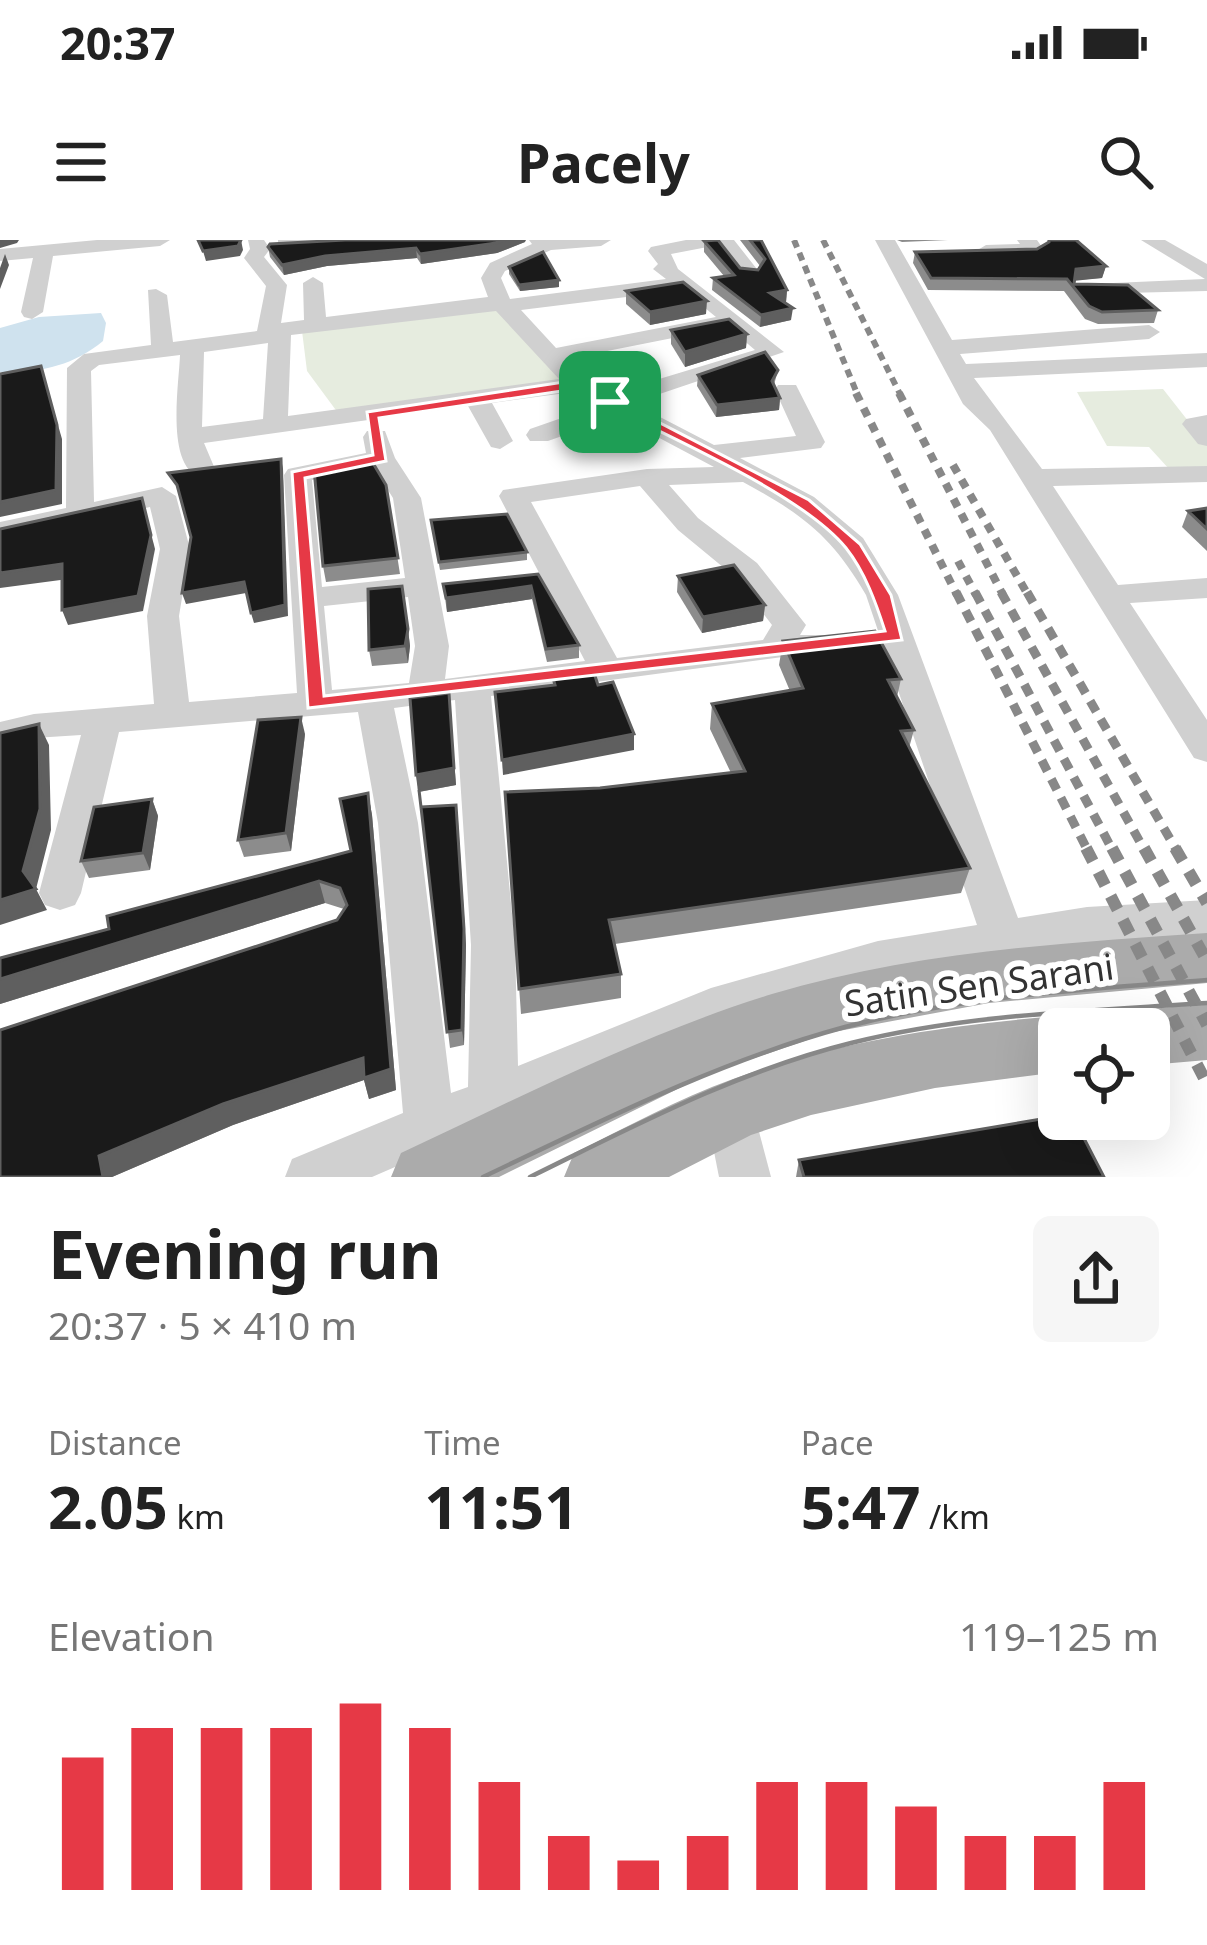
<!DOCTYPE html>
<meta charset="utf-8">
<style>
body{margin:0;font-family:"Noto Sans",sans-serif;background:#f6f6f6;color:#222;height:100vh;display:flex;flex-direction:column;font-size:45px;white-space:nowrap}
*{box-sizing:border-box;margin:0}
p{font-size:39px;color:#767676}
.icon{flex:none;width:66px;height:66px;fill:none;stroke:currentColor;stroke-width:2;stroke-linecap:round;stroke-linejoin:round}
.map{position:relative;height:937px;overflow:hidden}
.panel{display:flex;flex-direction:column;background:#fff;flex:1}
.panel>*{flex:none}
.tools{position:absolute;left:1038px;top:768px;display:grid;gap:24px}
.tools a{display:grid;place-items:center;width:132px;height:132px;border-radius:18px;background:#fff;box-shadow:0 12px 48px #0002;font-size:60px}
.pin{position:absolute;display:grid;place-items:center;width:102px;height:102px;color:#fff;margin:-51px;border-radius:24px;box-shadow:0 6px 18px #0006}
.round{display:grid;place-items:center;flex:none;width:126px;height:126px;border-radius:18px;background:#f6f6f6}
.headline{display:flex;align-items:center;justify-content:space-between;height:204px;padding:0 48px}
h1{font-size:66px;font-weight:700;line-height:90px}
.stats{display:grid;grid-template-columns:repeat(3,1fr);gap:18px;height:204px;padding:12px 48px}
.stats div{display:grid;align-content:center}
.stats b{font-size:60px;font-weight:700}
.stats small{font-size:33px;font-weight:400}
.stats p{font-size:33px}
.chart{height:336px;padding:24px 48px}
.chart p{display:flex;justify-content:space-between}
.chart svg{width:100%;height:216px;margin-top:12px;stroke:#e63946;stroke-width:6}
.status{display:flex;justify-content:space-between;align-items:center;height:84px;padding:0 60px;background:#fff;direction:ltr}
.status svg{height:33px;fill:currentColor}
header{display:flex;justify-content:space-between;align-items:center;height:156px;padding:0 48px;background:#fff;font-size:54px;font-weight:700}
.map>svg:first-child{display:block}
</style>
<div class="status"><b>20:37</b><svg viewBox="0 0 49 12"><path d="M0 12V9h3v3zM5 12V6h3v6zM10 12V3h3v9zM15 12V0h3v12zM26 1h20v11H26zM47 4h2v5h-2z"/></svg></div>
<header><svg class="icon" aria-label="menu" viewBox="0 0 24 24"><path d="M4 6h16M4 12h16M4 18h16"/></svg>Pacely<svg class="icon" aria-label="search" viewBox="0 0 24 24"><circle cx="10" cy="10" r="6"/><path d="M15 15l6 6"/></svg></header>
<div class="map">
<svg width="1207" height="937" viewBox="0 0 1207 937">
<rect width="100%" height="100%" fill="#fff"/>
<!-- green -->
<g fill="#e6ecdf">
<polygon points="498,66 567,144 338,173 307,131 302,91"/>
<polygon points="1163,149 1207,205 1207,226 1170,230 1149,207 1107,206 1077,152"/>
</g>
<!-- water -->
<path fill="#cfe2ee" d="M 101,73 L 106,83 L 103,101 C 73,126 39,133 0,132 L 0,88 L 39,77 Z"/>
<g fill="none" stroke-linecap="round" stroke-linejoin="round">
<!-- minor -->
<g fill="#d0d0d0" fill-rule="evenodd">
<polygon points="97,0 170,0 160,6 53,16 43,72 32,79 24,77 21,72 33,18 0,21 0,9"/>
<path d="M 248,0 L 264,0 L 270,9 L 264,17 L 287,45 L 281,83 L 304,80 L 303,43 L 313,37 L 323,43 L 326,77 L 488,57 L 481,38 L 490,23 L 532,4 L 529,0 L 611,0 L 601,6 L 551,10 L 505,31 L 501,38 L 510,59 L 666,39 L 653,29 L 658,24 L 648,11 L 651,7 L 686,0 L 734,0 L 760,33 L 757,37 L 743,37 L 718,5 L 671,14 L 678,29 L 784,112 L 633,163 L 714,205 L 796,196 L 775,150 L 778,145 L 796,145 L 825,202 L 821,208 L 740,218 L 814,257 L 863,298 L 898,355 L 1018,678 L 1087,667 L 1207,660 L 1207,696 L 1087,703 L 878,739 L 720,786 L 372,937 L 285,937 L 292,919 L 403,873 L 378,583 L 358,472 L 119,492 L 81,653 L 75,665 L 60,670 L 45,665 L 39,653 L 81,495 L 34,498 L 0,508 L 0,482 L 34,474 L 154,464 L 147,376 L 160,309 L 150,267 L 0,300 L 0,282 L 66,268 L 67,128 L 84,114 L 151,105 L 148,50 L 156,49 L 167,55 L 173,102 L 257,91 L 266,46 L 244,18 L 250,9 ZM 683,50 L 716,77 L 556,108 L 521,70 ZM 496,71 L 559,139 L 288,176 L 291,95 ZM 728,87 L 755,110 L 613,153 L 586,139 L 567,119 ZM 268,103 L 263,179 L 202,187 L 204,112 ZM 180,115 C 179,144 165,228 201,237 L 215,229 L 204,203 L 468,166 L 491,207 L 500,209 L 513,201 L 492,163 L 573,152 L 599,165 L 530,189 L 526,195 L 530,201 L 548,201 L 618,176 L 714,227 L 647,229 L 503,250 L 499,256 L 585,421 L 445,439 L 449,406 L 421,258 L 395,218 L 385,191 L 367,191 L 363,197 L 366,213 L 288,229 L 284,235 L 297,453 L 189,462 L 179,376 L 190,309 L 176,256 L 162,247 L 94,262 L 91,131 L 99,125 ZM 374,228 L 393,258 L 405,338 L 322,347 L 312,240 ZM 743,242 C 802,274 832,296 866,355 L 977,685 L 878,701 L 711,748 L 518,826 L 515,705 L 491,456 L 843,409 L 848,402 L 843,395 L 800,395 L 806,385 L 757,323 L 698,278 L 669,245 ZM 640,246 L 678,290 L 735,337 L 772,385 L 763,400 L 617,418 L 531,262 ZM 408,357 L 415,406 L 409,443 L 332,450 L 324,366 ZM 455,460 L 471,705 L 468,847 L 451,853 L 418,583 L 394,468 Z"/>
<polygon points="278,0 354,0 344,6 285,10 278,8"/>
<polygon points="875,0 895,0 952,100 1149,85 1160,92 1149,99 960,114 966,124 1207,113 1207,127 974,138 1042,229 1207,226 1207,242 1053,246 1118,345 1207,338 1207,358 1130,363 1207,480 1207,522 1194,518 990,190 963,164"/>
<path d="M 1017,0 L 1037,0 L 1044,10 C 1029,20 991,21 976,11 L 986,5 L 1020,4 Z"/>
<polygon points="1141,0 1165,0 1207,24 1207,51 1083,54 1083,46 1090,44 1205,39"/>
<polygon points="1207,175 1207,206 1198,204 1182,184 1186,179"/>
<polygon points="731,847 749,854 771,937 719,937 706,871 713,854"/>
</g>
<!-- major -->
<g fill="#ababab" fill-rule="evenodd">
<path d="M 1207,693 L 1207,743 L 989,763 L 828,793 L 708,834 L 499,937 L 391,937 L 401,913 C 523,856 643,794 772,754 C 913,712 1061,703 1207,693 Z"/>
<polygon points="1207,764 1207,820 1149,825 1149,789 1121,789 1127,777 1149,769"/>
<path d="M 1059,776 L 1084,789 L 1059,789 L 1059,832 L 935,848 L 811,875 L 751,895 L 669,937 L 564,937 L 574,913 C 627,887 678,859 733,839 C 838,801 948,785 1059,776 Z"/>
</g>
<!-- tram -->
<g stroke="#888" stroke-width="4.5">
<path d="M 483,937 C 601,881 719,821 845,787 C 963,756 1086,749 1207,740"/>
<path d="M 530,937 C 634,886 738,831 851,803 C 967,774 1088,771 1207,763"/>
</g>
<!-- rail-far3 -->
<g stroke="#888" stroke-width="6" stroke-dasharray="8 6" stroke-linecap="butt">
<polyline points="794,0 858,156"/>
<polyline points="823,0 901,156"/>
</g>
<!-- rail-far2 -->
<g stroke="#888" stroke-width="8" stroke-dasharray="9 8" stroke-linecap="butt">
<polyline points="856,153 957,355"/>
<polyline points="899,153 1003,355"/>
<polyline points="953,225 1028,355"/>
<polyline points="958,321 976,355"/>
</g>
<!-- rail-far1 -->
<g stroke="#888" stroke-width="9" stroke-dasharray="12 9" stroke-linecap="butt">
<polyline points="956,352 1088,611"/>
<polyline points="975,352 1113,611"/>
<polyline points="1001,352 1145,611"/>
<polyline points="1027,352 1177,611"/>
</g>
<!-- rail -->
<g stroke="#888" stroke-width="12" stroke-dasharray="15 12" stroke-linecap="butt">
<polyline points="1086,608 1207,844"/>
<polyline points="1112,608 1207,785"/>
<polyline points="1144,608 1207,721"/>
<polyline points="1175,608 1207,663"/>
</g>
</g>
<!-- wall -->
<g fill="#8c8c8c">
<polygon points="740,0 761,0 787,50 786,62 784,62 791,80 760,87 712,50 713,38 724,36 704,12 704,1 740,28 758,30 760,26"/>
<polygon points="897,0 948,0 902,2"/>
<polygon points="1048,0 1076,0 1106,26 1102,38 1075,40 1074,44 1158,70 1154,83 1098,84 1085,79 1064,51 928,50 913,23 915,12 1037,9 1047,4"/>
<polygon points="525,2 497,13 421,24 417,18 327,26 284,35 270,17 268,7"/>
<polygon points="509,27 559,40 559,47 520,51 509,34"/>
<polygon points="626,51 706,74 650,85 626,64"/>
<polygon points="671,90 747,94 746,108 685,127 671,104"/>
<polygon points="778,130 774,145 780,158 779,170 716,177 697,146 698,135"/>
<polygon points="386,245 400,334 326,342 323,326"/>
<polygon points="1207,268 1207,311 1182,287 1188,271"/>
<polygon points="431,280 527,312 527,320 440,330"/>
<polygon points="538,334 579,405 579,418 547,422 532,359 447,372 443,344"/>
<polygon points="678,336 765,365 763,381 702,393 677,352"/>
<polygon points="402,346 410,406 408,423 372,426 369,410"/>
<polygon points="783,401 901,439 897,457 914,490 909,508 970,628 961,653 615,704 621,734 621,758 521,774 505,552 600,548 731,533 710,489 712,464 790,451 779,425"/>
<polygon points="449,453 456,545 419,552 421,567 456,565 458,581 466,705 464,805 450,808 419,552 416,535"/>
<polygon points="305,494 291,611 244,617 238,600"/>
<polygon points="368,553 372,575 396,850 369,859 364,840 233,885 112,937 0,937 337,680 344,669 325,663 0,764 0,718 109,689 351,611"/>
<polygon points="152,559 158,576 150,630 89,638 81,621"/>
<polygon points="799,920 1104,937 796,937"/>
</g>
<!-- shaded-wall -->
<g fill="#5f5f5f">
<polygon points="0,0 19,0 17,3 0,8"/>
<polygon points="241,0 243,10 240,16 206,21 203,11"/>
<polygon points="505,0 526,0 525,2 497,13 421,24 420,14"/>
<polygon points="416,8 417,18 327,26 284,35 282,25 325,16"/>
<polygon points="5,14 9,25 0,49 0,28"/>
<polygon points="1106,26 1102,38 1073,41 1076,29"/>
<polygon points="559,40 559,47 520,51 519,45"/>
<polygon points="787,50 786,62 769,65 770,53"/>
<polygon points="707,61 706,74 650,85 650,72"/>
<polygon points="793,68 791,80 760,87 761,75"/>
<polygon points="747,94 746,108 685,127 685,112"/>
<polygon points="41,126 62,199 62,264 0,277 0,262"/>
<polygon points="780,158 779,170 716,177 717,165"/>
<polygon points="281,219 283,229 288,376 254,383 251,373"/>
<polygon points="142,258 155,309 143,371 68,385 62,370"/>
<polygon points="62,324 68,339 0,348 0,333"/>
<polygon points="244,342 246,353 186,364 182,353"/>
<polygon points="531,346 532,359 447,372 446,358"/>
<polygon points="765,365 763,381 702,393 703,377"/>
<polygon points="408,389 410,406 408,423 405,406"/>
<polygon points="449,453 456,545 418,552 416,535"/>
<polygon points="301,477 305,494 291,611 286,593"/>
<polygon points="39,484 49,505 51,590 36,649 47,670 0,685 0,660 23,631"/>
<polygon points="634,494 634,510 503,535 502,520"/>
<polygon points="368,553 372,575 396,850 369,859 364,840 233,885 112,937 103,937 99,916 223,864 363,818"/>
<polygon points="152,559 158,576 150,630 143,613"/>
<polygon points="456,565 466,705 464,805 462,790"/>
<polygon points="319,641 325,663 0,764 0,739"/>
</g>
<!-- building -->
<g fill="#1a1a1a" stroke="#5f5f5f" stroke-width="3">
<polygon points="198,0 241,0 238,6 203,11"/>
<polygon points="345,0 505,0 496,3 420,14 416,8 325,16 282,25 268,7 270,4"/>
<polygon points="718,0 740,28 758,30 765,19 750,0 761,0 787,50 770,53 793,68 761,75 713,38 734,35 704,1"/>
<polygon points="1049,0 1076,0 1106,26 1076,29 1074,44 1128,45 1158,70 1102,72 1089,66 1067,39 931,38 915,12 1037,9 1049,2"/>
<polygon points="543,12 559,40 519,45 509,27"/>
<polygon points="683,42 707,61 650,72 626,51"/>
<polygon points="729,79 747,94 685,112 671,90"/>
<polygon points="765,112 778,130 772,141 780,158 717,165 698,135"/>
<polygon points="41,126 57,185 56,250 0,262 0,134"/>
<polygon points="370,218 386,245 398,318 323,326 314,229"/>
<polygon points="281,219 285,365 251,373 244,342 182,353 191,297 177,245 168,233"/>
<polygon points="142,258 151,295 138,356 62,370 62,324 0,333 0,289"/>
<polygon points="1207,268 1207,289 1188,271"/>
<polygon points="507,274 527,312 439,322 431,280"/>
<polygon points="734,325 765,365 703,377 678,336"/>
<polygon points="538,334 579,405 546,409 531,346 446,358 443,344"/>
<polygon points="402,346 408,389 405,406 369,410 368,349"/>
<polygon points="875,391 901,439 888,440 914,490 901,491 970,628 609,680 621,734 519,749 505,552 600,548 745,531 712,464 803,448 783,401"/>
<polygon points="594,433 598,445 613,442 634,494 502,520 495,452 555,445 553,438"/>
<polygon points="449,453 454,528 416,535 410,458"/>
<polygon points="301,477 286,593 238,600 258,480"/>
<polygon points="39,484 40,569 23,631 36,649 0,660 0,493"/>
<polygon points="419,550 421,567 456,565 464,689 462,790 447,792"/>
<polygon points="368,553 391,829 364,838 363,818 223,864 99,916 103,937 0,937 0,790 337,680 347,665 340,648 319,641 0,739 0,718 109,689 107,676 351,611 340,559"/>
<polygon points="152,559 143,613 81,621 94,567"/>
<polygon points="1059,876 1059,879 1074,879 1104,937 804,937 799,920"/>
</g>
<!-- route -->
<path fill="#e63946" stroke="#fff" stroke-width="3" fill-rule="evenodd" d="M 577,140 L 809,260 L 860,304 L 891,355 L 902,400 L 308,468 L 292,232 L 373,215 L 367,172 ZM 575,149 C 646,188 798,249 846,308 C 865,332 876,363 885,391 L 324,456 L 305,238 L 386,221 L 379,178 Z"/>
<g text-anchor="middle" stroke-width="12" stroke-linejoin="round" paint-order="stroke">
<!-- near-street labels -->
<g font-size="36" fill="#333" stroke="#fff">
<text transform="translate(979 745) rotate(-8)" y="13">Satin Sen Sarani</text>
</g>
</g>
</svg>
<div class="tools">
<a><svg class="icon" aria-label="locate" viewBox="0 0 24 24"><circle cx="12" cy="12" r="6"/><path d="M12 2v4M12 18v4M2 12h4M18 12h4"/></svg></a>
</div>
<div class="pin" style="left:610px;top:162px;background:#1e9e55"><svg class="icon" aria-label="arrive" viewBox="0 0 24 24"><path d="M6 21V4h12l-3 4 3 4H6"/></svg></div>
</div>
<section class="panel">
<div class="headline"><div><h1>Evening run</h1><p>20:37 · 5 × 410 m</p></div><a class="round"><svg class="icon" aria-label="share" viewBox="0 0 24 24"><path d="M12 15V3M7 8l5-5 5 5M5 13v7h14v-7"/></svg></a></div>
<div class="stats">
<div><p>Distance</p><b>2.05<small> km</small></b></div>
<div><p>Time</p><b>11:51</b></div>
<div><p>Pace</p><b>5:47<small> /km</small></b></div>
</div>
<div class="chart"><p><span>Elevation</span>119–125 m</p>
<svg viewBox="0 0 160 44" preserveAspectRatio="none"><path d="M5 44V17M15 44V11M25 44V11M35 44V11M45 44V6M55 44V11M65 44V22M75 44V33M85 44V38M95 44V33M105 44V22M115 44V22M125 44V27M135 44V33M145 44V33M155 44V22"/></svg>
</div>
</section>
